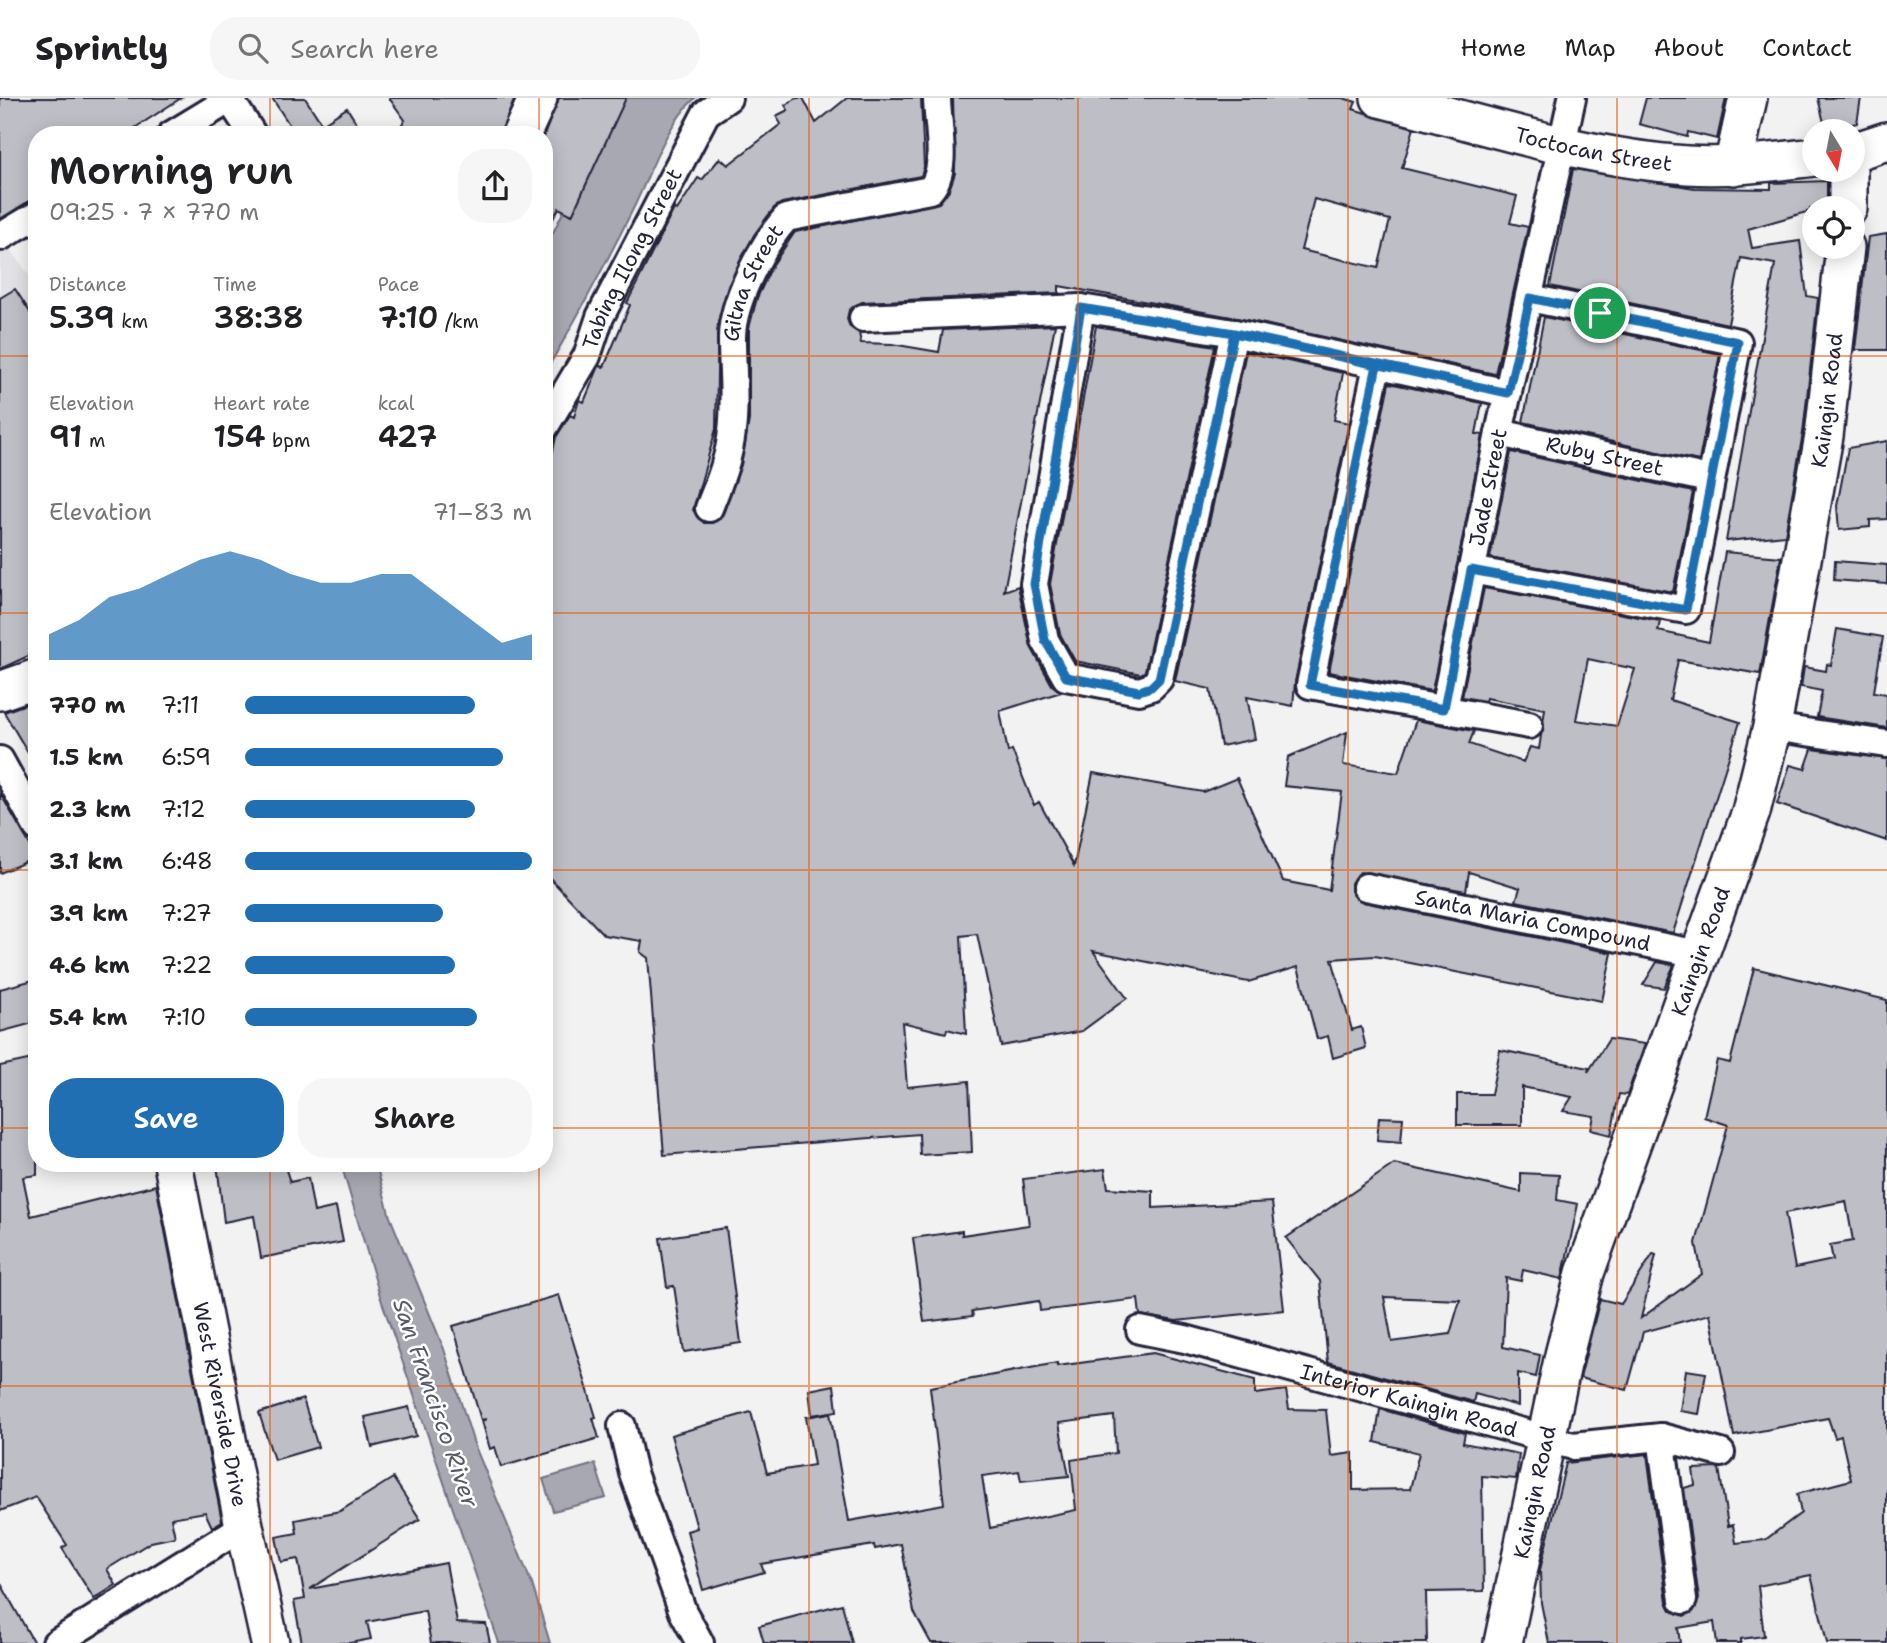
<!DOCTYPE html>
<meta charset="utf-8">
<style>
body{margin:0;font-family:"Shantell Sans",sans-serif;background:#f6f6f6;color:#202124;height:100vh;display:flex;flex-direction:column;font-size:26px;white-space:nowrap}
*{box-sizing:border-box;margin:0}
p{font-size:23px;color:#757577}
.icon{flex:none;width:38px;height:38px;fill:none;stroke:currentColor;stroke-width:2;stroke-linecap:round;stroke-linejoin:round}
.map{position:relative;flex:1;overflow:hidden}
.sheet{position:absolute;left:28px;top:28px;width:525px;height:1046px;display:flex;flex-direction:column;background:#fff;border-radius:28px;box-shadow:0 4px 18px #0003}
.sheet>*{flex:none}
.needle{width:46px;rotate:170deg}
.tools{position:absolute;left:1802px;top:21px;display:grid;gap:14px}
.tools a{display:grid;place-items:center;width:63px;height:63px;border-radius:50%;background:#fff;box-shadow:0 4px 18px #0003;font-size:35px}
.pin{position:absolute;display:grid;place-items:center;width:60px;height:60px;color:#fff;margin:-30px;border:4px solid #fff;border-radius:50%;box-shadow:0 2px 7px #0007}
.round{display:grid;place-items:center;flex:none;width:74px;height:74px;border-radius:28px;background:#f6f6f6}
.summary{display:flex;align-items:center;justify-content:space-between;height:119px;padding:0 21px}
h1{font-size:38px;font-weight:600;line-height:52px}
.metrics{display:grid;grid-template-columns:repeat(3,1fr);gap:10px;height:119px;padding:7px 21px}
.metrics div{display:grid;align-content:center}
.metrics b{font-size:30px;font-weight:600}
.metrics small{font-size:19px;font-weight:400}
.metrics p{font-size:19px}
.chart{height:196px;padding:14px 21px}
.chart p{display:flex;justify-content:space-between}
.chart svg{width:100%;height:126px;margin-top:7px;fill:#1f6fb2;opacity:.7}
.action{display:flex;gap:14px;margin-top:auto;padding:14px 21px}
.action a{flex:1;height:80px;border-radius:28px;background:#1f6fb2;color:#fff;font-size:28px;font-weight:600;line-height:80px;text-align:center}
.action a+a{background:#f6f6f6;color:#202124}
ul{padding:0 21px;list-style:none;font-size:23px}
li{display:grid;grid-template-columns:112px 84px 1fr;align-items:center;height:52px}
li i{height:18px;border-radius:9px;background:#1f6fb2}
header{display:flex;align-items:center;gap:42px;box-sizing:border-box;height:98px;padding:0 35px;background:#fff;border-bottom:2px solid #e0e0e0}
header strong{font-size:33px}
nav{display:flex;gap:38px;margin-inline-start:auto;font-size:24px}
.search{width:490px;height:63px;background:#f6f6f6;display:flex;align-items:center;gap:18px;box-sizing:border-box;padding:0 24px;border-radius:28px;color:#757577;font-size:26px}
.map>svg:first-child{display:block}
</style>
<header>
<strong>Sprintly</strong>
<div class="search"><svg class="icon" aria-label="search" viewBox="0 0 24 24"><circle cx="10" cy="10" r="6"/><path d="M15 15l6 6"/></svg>Search here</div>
<nav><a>Home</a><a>Map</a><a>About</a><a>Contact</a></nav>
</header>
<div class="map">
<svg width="1887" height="1545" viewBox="0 0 1887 1545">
<rect width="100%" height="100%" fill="#f2f2f3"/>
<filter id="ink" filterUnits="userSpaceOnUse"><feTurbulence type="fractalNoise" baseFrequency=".0143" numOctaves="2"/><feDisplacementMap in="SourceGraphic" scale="14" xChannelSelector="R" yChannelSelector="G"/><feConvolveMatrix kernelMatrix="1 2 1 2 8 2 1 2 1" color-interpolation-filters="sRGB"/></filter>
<g filter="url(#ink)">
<!-- built -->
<polygon fill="#e2e2e6" points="9,149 37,188 37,302 0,247 0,154"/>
<!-- water -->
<g fill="#a8a8b2" stroke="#727282" stroke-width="2">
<path d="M 619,0 L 695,0 C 663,31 652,73 633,111 C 605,167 576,223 544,276 L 544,153 Z"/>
<polygon points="341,1066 376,1066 390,1119 444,1251 474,1346 532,1486 550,1545 499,1545 380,1198"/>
<polygon points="595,1366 606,1400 553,1413 543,1381"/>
</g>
<!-- building -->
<g fill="#bebec6" stroke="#22223b" stroke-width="2" fill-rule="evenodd">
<polygon points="0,0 181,0 124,37 37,37 37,98 0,121"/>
<polygon points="272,0 305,0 322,26 347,10 364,37 296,37"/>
<polygon points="389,0 515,0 500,37 394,37 405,22"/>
<polygon points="559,0 626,0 572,117 559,110 544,137 544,37"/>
<path d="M 797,0 L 803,0 L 816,25 L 847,0 L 921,0 L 924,69 L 921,78 L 782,105 L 774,110 L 754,137 L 728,188 L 718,224 L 716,331 L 693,412 L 704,425 L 712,425 L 723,416 L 741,367 L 749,322 L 749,230 L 757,200 L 772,168 L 795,134 L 939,105 L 949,92 L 955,75 L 953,0 L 1343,0 L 1356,4 L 1353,11 L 1414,30 L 1402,70 L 1517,98 L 1510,125 L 1528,129 L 1495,276 L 1237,220 L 1059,188 L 1059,195 L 862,204 L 849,212 L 847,221 L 850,229 L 859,235 L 861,245 L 892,246 L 939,254 L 943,232 L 1055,227 L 1004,493 L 1018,488 L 1031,549 L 1052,587 L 1061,594 L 1000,613 L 1008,654 L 1012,652 L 1034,707 L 1039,704 L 1074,768 L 1093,675 L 1203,694 L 1237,680 L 1283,783 L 1329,792 L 1342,694 L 1284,688 L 1288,659 L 1347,634 L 1343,667 L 1398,675 L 1416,622 L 1474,633 L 1469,646 L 1523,664 L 1530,649 L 1539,651 L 1545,611 L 1486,600 L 1485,603 L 1462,599 L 1484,490 L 1660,523 L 1658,533 L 1709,544 L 1725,454 L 1781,459 L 1760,576 L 1678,562 L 1670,602 L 1740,624 L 1673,835 L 1516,803 L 1520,790 L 1469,774 L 1466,793 L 1360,774 L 1351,785 L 1351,793 L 1363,804 L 1612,855 L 1602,903 L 1375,858 L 1332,861 L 1352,932 L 1361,929 L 1366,950 L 1333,960 L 1328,938 L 1317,941 L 1298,869 L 1248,884 L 1093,853 L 1127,900 L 1082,933 L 1001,948 L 977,836 L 961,838 L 966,936 L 947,931 L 946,935 L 902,924 L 907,989 L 969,983 L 972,1054 L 920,1057 L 919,1036 L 664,1057 L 648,860 L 640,854 L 642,843 L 604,837 L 544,774 L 544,399 L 552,377 L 548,375 L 556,339 L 570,317 L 574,319 L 579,302 L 584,304 L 599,268 L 604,269 L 630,207 L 627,205 L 674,111 L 677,112 L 698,80 L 702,82 L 720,60 L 728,67 L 781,26 L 776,18 L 788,12 L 785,7 ZM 1314,101 L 1390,122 L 1378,170 L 1301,152 ZM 1588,561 L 1635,571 L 1617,628 L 1576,622 Z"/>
<polygon points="1646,0 1726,0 1717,41 1688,34 1687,39 1639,26"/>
<polygon points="1818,0 1861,0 1857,25 1826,33"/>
<polygon points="1573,71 1695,90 1771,91 1771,85 1827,83 1827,108 1810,110 1810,113 1748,131 1752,150 1800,143 1807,198 1818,200 1803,335 1785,437 1726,443 1775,166 1741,160 1728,226 1550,188"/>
<polygon points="1887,136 1887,252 1855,252 1868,139"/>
<polygon points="15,191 37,225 37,554 0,571 0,200"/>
<polygon points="1544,219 1720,256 1699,363 1523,324"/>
<polygon points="1096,228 1215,248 1145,573 1141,576 1075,563 1060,536 1050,486"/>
<polygon points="1246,254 1343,275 1334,322 1349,325 1295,584 1293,608 1247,599 1255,641 1221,648 1210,591 1175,583"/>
<polygon points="1389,285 1482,305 1476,336 1483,337 1432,593 1329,574"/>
<polygon points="1887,343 1887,421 1870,422 1870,429 1839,432 1837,408 1848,350"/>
<polygon points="1511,354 1693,394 1673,494 1490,460"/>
<polygon points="1835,463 1887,467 1887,486 1834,482"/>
<polygon points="1837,531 1883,539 1874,594 1887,596 1887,630 1817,619 1822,593 1801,589 1804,569 1826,573 1827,566 1831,567"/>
<polygon points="37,602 37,670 4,614"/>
<polygon points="1812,651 1887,661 1887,743 1777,706 1790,667 1805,671"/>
<polygon points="0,695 37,759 0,775"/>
<polygon points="1657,864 1674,867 1664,890 1643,887"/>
<path d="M 1754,870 L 1887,902 L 1887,1545 L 1827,1545 L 1811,1477 L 1758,1488 L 1764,1538 L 1741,1541 L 1741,1545 L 1717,1545 L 1714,1524 L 1678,1530 L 1680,1545 L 1549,1545 L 1541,1505 L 1540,1472 L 1566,1365 L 1647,1356 L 1667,1504 L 1671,1512 L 1684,1518 L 1693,1514 L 1699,1501 L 1684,1390 L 1695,1387 L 1693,1371 L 1719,1370 L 1728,1428 L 1733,1427 L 1736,1445 L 1765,1442 L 1801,1415 L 1797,1396 L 1851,1382 L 1841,1338 L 1835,1340 L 1828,1320 L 1734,1338 L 1710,1216 L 1643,1234 L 1627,1292 L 1580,1280 L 1600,1201 L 1621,1206 L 1653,1156 L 1656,1157 L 1641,1220 L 1702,1176 L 1696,1145 L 1728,1027 L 1704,1019 L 1717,962 L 1730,965 ZM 1846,1103 L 1853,1143 L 1830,1147 L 1833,1162 L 1795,1170 L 1785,1115 Z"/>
<polygon points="37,881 37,924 0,934 0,891"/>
<polygon points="1609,941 1645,946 1627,997 1619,996 1611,1037 1591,1032 1594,1018 1563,1013 1572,999 1522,989 1522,1027 1457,1027 1457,996 1491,996 1500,952 1589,970 1588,974"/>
<polygon points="37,960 37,1077 23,1079 31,1118 156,1087 222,1423 212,1429 205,1414 171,1420 175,1439 151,1444 107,1471 116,1487 94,1501 62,1450 67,1447 36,1399 0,1413 0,968"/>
<polygon points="1379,1019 1403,1020 1401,1044 1377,1042"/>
<polygon points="217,1066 284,1066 290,1084 308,1080 314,1114 336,1109 343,1144 261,1160 254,1118 224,1124"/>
<path d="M 1394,1066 L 1521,1094 L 1521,1075 L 1559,1077 L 1557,1102 L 1578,1106 L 1562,1181 L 1523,1172 L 1521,1183 L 1506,1180 L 1503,1249 L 1540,1257 L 1536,1279 L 1518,1275 L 1518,1308 L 1475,1296 L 1473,1304 L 1328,1264 L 1320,1183 L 1286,1140 ZM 1384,1199 L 1460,1202 L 1450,1236 L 1392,1244 Z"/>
<polygon points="1105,1071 1108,1090 1153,1093 1153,1110 1272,1104 1284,1212 1176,1223 1140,1217 1138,1201 1040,1213 1039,1203 972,1213 973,1218 924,1224 913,1140 962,1133 962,1137 1029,1127 1023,1081"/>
<polygon points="726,1130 741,1245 684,1254 674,1188 667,1189 660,1140"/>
<polygon points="559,1197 596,1319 593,1320 599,1340 501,1369 495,1349 490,1351 482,1323 486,1321 481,1322 453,1228"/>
<path d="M 1153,1255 L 1255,1282 L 1255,1296 L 1286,1292 L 1289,1311 L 1326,1312 L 1331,1358 L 1353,1355 L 1353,1392 L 1410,1391 L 1419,1355 L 1375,1344 L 1380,1311 L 1465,1335 L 1463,1345 L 1519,1356 L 1516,1381 L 1482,1378 L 1484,1493 L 1426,1494 L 1427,1545 L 931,1545 L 914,1514 L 901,1446 L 875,1451 L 874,1447 L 761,1466 L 764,1474 L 703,1492 L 687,1433 L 697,1430 L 671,1337 L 751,1314 L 767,1375 L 814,1367 L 806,1319 L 830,1315 L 849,1423 L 944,1406 L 930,1289 L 1057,1265 L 1057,1268 ZM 1114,1318 L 1116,1355 L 1071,1362 L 1076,1412 L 990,1430 L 982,1378 L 1019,1373 L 1021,1383 L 1069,1378 L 1059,1325 Z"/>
<polygon points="1686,1272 1706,1275 1699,1316 1680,1313"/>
<polygon points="834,1287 837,1313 812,1317 809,1292"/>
<polygon points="303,1301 318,1349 274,1362 259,1315"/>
<polygon points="409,1309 416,1338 372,1349 365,1319"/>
<polygon points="393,1380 420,1421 310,1491 446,1465 457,1525 486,1526 490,1545 431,1545 425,1513 367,1524 371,1541 350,1545 302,1545 294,1503 305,1501 298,1461 281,1464 276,1439 297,1435 295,1422 340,1413"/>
<polygon points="0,1484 34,1545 0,1545"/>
<polygon points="842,1506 852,1545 764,1545 759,1528"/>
</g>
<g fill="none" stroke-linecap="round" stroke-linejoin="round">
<defs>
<g id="street">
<polyline points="229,0 253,37"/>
<polyline points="171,37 232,0"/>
<polyline points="0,139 37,117"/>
<polyline points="1081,210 1034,486 1045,542 1066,579 1139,593 1151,589 1159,581 1234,235"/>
<polyline points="863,220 1081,210 1234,235 1508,295"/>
<polyline points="1377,267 1310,587 1529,627"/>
<path id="s1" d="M 544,330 L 587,258 L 600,219 L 706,15 L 728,0"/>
<path id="s2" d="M 1499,335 L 1709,381"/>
<path id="s3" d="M 709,410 C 719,385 729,361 732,333 C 736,302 732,272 732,242 C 731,205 762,147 786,120 L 930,92 C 949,72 937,25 937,0"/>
<polyline points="1471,472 1686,512 1738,244 1530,200"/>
<path id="s4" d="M 1444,611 L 1499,335 L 1572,0"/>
<polyline points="1772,629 1887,646"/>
<polyline points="0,662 37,729"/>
<path id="s5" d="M 1366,789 L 1699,856"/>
<path id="s6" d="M 1140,1232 L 1185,1241 L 1573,1348 L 1661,1339 L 1721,1355"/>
<polyline points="622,1328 633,1375 683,1514 700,1545"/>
<polyline points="1661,1339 1683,1502"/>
<polyline points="56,1545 244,1428"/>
</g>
<g id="secondary">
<path id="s7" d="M 1380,0 C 1481,25 1582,60 1687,67 C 1730,70 1772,64 1815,59"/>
<polyline points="521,37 538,0"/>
<polyline points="1853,54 1887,43"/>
<polyline points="1733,68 1748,0"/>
<polyline points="1848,72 1848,110"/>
<polyline points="0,593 37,580"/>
<path id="s8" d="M 173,1066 L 244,1428 L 270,1545"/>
<path id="s9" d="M 1503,1545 L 1564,1257 L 1585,1175 L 1751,714 L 1772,629 L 1824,338 L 1845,149"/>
</g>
</defs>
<!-- street casing -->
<use href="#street" stroke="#22223b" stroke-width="32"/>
<!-- secondary casing -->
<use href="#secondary" stroke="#22223b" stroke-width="42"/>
<!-- street -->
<use href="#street" stroke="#fff" stroke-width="26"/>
<!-- secondary -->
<use href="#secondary" stroke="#fff" stroke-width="37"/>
</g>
</g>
<g fill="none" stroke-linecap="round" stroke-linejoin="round" filter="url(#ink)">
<defs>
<polyline id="route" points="1600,215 1530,200 1508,295 1234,235 1159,581 1151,589 1139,593 1066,579 1045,542 1034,486 1081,210 1234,235 1377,267 1310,587 1444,611 1471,472 1686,512 1738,244 1600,215"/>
</defs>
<!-- route casing -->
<use href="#route" stroke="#fff" stroke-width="14"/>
<!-- route -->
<use href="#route" stroke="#1f6fb2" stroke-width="9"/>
</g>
<!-- grid -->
<path fill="none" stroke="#e8590c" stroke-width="2" stroke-opacity="0.55" d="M 270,0 L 270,37M 539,0 L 539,37M 809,0 L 809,1545M 1078,0 L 1078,1545M 1348,0 L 1348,1545M 1617,0 L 1617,1545M 0,258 L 37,258M 544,258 L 1887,258M 0,515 L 37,515M 544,515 L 1887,515M 0,772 L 37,772M 544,772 L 1887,772M 0,1030 L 37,1030M 544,1030 L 1887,1030M 270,1066 L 270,1545M 539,1066 L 539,1545M 0,1288 L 1887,1288"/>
<g text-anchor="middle" stroke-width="5" stroke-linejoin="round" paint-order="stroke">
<!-- street labels -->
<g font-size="21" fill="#22223b" stroke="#fff">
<text dy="7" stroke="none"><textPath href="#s7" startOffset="220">Toctocan Street</textPath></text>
<text dy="7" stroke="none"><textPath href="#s1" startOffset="191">Tabing Ilong Street</textPath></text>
<text dy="7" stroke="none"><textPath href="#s3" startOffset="233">Gitna Street</textPath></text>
<text dy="7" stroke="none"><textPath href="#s9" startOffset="1288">Kaingin Road</textPath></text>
<text dy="7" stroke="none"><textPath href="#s2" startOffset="108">Ruby Street</textPath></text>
<text dy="7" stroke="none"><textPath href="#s4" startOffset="226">Jade Street</textPath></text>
<text dy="7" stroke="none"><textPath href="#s5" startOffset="170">Santa Maria Compound</textPath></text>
<text dy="7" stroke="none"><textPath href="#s9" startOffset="721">Kaingin Road</textPath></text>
<text dy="7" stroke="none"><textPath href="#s6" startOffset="278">Interior Kaingin Road</textPath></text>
<text dy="7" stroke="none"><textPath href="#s8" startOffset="245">West Riverside Drive</textPath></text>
<text dy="7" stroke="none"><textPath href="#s9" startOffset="154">Kaingin Road</textPath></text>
</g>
<!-- water labels -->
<g font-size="23" font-style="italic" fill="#58586b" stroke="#fff">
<text transform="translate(436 1305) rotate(71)" y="8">San Francisco River</text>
</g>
</g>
</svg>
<div class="tools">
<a><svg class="needle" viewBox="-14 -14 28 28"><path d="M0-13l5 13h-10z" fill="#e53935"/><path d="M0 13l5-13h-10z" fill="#757577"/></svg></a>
<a><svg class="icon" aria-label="locate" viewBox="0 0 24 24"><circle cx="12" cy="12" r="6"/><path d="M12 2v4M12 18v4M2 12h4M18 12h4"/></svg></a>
</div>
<div class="pin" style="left:1600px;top:215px;background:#1e9e55"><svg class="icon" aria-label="arrive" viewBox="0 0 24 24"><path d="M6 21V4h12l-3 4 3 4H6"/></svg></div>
<section class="sheet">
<div class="summary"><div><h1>Morning run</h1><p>09:25 · 7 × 770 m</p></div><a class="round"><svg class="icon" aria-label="share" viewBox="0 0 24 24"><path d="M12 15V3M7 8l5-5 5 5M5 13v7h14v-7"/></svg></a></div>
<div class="metrics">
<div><p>Distance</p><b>5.39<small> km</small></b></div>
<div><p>Time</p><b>38:38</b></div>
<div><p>Pace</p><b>7:10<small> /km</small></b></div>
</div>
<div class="metrics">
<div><p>Elevation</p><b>91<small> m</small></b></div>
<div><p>Heart rate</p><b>154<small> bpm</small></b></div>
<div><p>kcal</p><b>427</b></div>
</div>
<div class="chart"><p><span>Elevation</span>71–83 m</p>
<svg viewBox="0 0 160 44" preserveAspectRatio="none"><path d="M0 44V35L10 30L20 22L30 19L40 14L50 9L60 6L70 9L80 14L90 17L100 17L110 14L120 14L130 22L140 30L150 38L160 35V44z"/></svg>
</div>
<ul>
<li><b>770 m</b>7:11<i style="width:80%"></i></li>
<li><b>1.5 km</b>6:59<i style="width:90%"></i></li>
<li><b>2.3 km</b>7:12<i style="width:80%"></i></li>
<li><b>3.1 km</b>6:48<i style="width:100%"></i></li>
<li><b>3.9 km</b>7:27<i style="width:69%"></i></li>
<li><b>4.6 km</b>7:22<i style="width:73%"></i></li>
<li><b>5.4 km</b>7:10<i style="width:81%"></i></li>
</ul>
<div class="action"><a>Save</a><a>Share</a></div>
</section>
</div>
